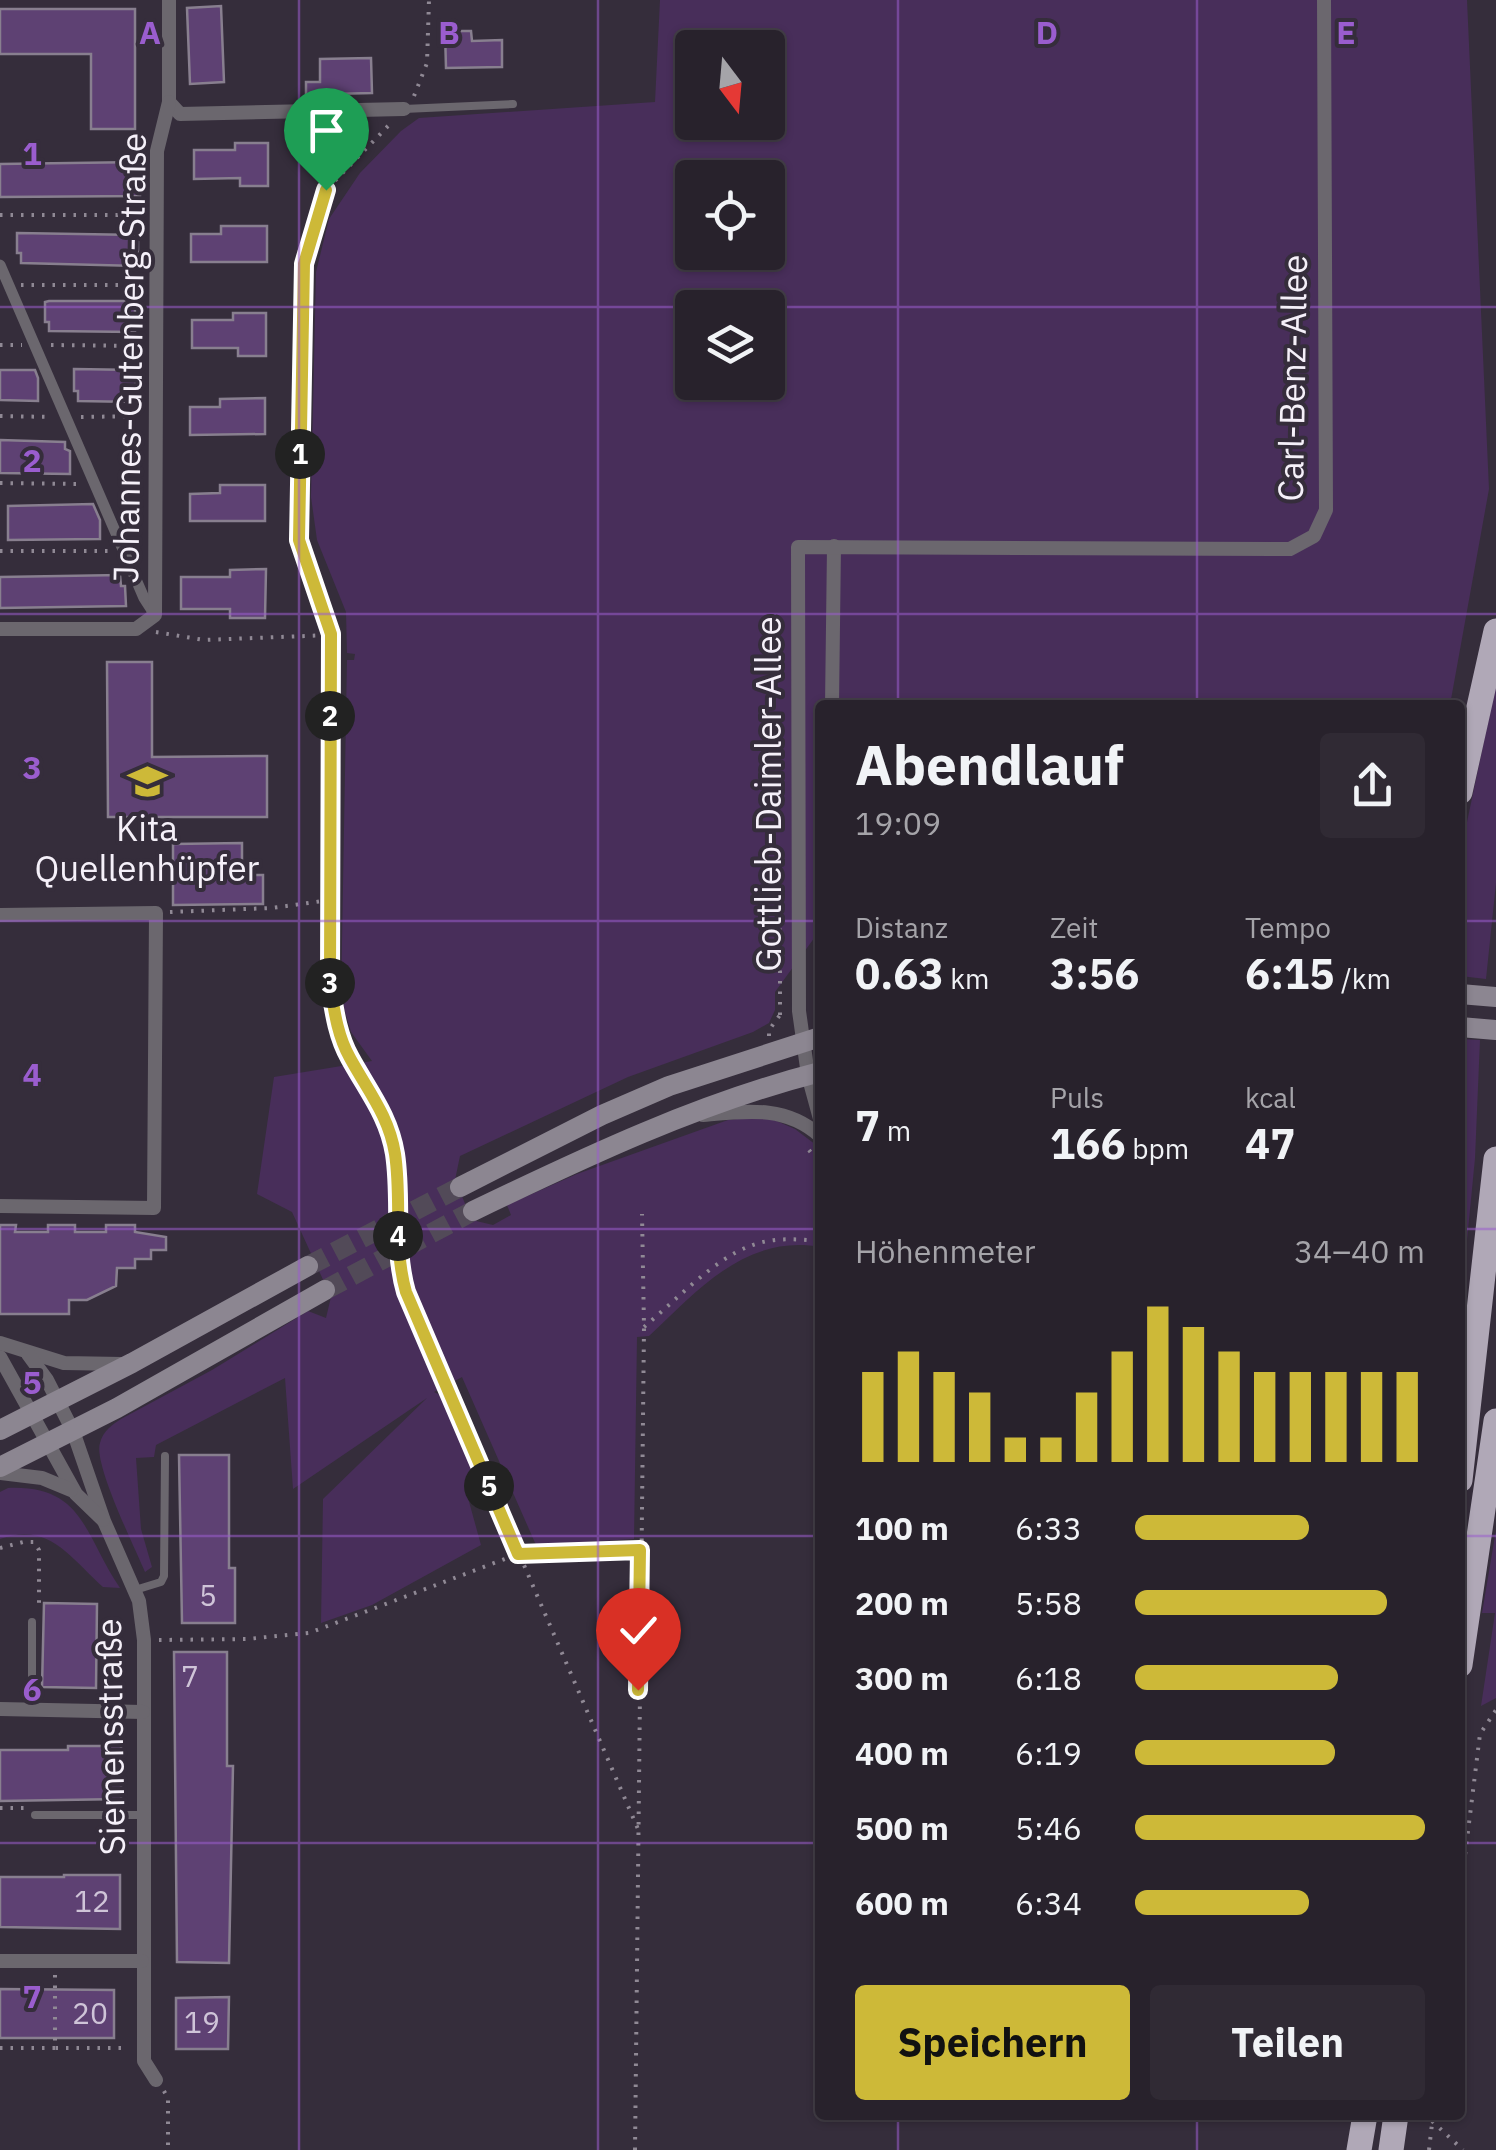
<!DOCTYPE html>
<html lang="de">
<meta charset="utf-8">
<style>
body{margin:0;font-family:"IBM Plex Sans",sans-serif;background:#302a34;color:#f1f3f6;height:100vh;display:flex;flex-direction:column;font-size:38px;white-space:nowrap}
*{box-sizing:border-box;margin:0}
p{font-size:32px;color:#a5a4a9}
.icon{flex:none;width:55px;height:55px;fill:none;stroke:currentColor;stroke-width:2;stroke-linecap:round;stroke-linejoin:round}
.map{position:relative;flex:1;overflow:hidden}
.sheet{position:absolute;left:815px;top:700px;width:650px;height:1420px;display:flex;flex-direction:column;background:#28222c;border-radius:10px;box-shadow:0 2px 8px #0004,0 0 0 2px #443f48}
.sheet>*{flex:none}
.needle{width:65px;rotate:164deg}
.controls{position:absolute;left:675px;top:30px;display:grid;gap:20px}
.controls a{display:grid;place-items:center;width:110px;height:110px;border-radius:10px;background:#28222c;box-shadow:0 2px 8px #0004,0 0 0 2px #443f48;font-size:50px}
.pin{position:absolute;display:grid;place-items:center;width:85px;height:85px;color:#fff;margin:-102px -42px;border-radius:50% 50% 50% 0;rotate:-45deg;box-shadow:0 0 10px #0007}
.pin .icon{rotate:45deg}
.km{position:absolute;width:50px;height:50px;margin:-25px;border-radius:50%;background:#222;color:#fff;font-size:28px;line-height:50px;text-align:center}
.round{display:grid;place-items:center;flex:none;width:105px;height:105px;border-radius:10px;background:#302a34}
.headline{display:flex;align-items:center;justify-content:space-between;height:170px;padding:0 40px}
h1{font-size:55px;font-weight:700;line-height:75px}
.figures{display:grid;grid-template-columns:repeat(3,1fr);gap:15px;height:170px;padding:10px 40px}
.figures div{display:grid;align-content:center}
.figures b{font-size:42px;font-weight:700}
.figures small{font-size:28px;font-weight:400}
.figures p{font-size:28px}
.chart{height:280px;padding:20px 40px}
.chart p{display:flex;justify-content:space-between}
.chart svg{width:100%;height:180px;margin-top:10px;stroke:#cdb938;stroke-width:6}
.cta{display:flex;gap:20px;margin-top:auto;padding:20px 40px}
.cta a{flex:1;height:115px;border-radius:10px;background:#cdb938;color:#111;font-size:40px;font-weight:700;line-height:115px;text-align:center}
.cta a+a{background:#302a34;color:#f1f3f6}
ul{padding:0 40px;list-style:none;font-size:32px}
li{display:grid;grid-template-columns:160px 120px 1fr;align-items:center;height:75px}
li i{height:25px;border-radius:12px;background:#cdb938}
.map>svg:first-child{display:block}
</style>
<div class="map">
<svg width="1496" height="2150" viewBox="0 0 1496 2150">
<rect width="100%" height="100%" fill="#352d3b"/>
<!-- green -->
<g fill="#482e5a" fill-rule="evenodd">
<path d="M 660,0 L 1467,0 L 1489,489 L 1450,705 L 820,705 L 820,930 L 775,992 L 775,1010 L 769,1023 L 753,1032 L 628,1077 L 460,1156 L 455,1180 L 472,1220 L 493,1225 L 511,1215 L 507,1205 L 577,1174 L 728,1120 L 765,1116 L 795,1129 L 820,1148 L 820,1247 C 746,1234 698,1290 649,1336 L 637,1337 L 634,1539 L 536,1545 L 462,1377 L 434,1392 L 442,1396 L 480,1487 L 468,1498 L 481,1545 L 372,1605 L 321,1623 L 323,1499 L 427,1398 L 293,1489 L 285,1378 L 156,1445 L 154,1457 L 136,1458 L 141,1529 L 152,1567 L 145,1572 C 135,1548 93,1463 100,1443 C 103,1431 112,1425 121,1419 L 212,1370 L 308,1311 L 326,1318 L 331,1297 L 292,1212 L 257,1194 L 274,1077 L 372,1061 L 351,1032 L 341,998 L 347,660 L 354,660 L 355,654 L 347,653 L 346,612 L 317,540 L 311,497 L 316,272 L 329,219 L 360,173 L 401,131 L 419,118 L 655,102 ZM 692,48 L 768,48 L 768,122 L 692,122 ZM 692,178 L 768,178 L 768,252 L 692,252 ZM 692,308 L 768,308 L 768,382 L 692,382 Z"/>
<polygon points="1496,684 1496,883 1486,979 1460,976 1460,884 1467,822"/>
<polygon points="1460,1039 1480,1040 1475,1158 1460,1313"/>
<path d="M 8,1488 C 84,1485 84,1535 120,1588 L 103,1587 C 70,1557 48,1521 0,1539 L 0,1492 Z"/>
<polygon points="1496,1530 1496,1698 1481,1706 1495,1613 1482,1613"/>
</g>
<!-- building -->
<g fill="#5e4173" stroke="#887f8f" stroke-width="2.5">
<polygon points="221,6 224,82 190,84 187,8"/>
<polygon points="0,9 135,9 135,129 91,129 91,54 0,54"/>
<polygon points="445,31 471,31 472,41 502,40 502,67 446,68"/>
<polygon points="371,58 372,93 331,94 331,100 306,101 306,82 320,82 320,59"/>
<polygon points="235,143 268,143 268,186 240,186 240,178 194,179 194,150 235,150"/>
<polygon points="140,162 140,196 0,197 0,164"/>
<polygon points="221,226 267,226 267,262 191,262 191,234 221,234"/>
<polygon points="17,233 138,235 138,266 21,263 21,253 17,253"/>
<polygon points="49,301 135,301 135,332 49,331 49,322 45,322 45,302"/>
<polygon points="233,313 266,313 266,356 238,356 238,348 192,348 192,320 233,320"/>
<polygon points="74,369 136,370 135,402 78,401 78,391 74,391"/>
<polygon points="0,370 35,370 38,378 38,401 0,400"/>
<polygon points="265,398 265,434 190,435 190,407 220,407 220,399"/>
<polygon points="0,440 65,442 65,449 70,451 70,474 0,473"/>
<polygon points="220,485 265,485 265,521 190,521 190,494 220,493"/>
<polygon points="93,504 100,520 100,539 8,540 8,506"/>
<polygon points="266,569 265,618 230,618 230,609 181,609 181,577 230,577 230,570"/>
<polygon points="120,575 121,586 125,586 126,606 0,608 0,577"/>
<polygon points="107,662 152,662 152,757 267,756 267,817 108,817"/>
<polygon points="242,843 242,875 263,875 263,904 173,905 173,844"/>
<polygon points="0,1225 16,1225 15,1232 48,1232 48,1225 75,1225 75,1232 106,1232 106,1225 135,1225 135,1232 166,1237 166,1250 151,1250 151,1259 135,1259 135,1268 117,1268 116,1286 87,1300 69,1300 69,1314 0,1314"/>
<polygon points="179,1455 229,1455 229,1568 235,1568 235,1623 182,1623"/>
<polygon points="44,1603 97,1604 96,1688 42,1687"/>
<polygon points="174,1652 227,1652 227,1766 233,1766 229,1963 177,1962"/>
<polygon points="68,1746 121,1746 121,1799 0,1801 0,1750 68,1750"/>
<polygon points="64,1875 120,1875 120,1929 0,1927 0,1877 64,1877"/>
<polygon points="0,1989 114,1990 114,2038 0,2038"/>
<polygon points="229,1997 228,2049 176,2049 176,1998"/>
</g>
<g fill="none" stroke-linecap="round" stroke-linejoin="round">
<!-- secondary-tunnel -->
<g stroke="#524a58" stroke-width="20" stroke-dasharray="20 10" stroke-linecap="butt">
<polyline points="308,1266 460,1187"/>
<polyline points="325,1290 473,1211"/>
</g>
<!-- path -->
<g stroke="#908995" stroke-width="4" stroke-dasharray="2.5 8" stroke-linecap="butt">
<polyline points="414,96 427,63 429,0"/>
<path d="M 388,126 L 326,190 L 304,264 L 299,540 L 331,635 L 330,984 C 334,1009 337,1035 350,1058 C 368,1091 389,1116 395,1154 C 402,1200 393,1247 406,1292 L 638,1829"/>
<polyline points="0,215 142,215"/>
<polyline points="21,285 142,285"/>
<polyline points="0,345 22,345"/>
<polyline points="51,345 142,346"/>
<polyline points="0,416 51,417"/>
<polyline points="81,417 141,416"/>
<polyline points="0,483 80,484"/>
<polyline points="0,551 109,551"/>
<polyline points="156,632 204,640 331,635"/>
<polyline points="170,912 272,908 330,900"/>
<polyline points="780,1015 780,900 784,896"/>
<polyline points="769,1036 769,1030 780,1015 786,1013"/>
<polyline points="809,1150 820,1165"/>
<path d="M 644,1327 C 674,1302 714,1259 750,1246 C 773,1237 796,1239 820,1241"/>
<polyline points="0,1548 23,1542 34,1542 39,1550 39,1610"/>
<polyline points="159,1640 247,1639 309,1633 518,1554 640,1550"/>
<polyline points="0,1808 24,1808"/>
<polyline points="1460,1896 1480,1734 1496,1710"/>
<polyline points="55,1975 55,2048 128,2048"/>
<polyline points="0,2048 55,2048"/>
<polyline points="164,2091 168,2099 168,2150"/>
<polyline points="1432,2121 1463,2150"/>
<polyline points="635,2150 644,1327 642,1214"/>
<polyline points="1429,2150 1433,2115"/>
</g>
<!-- service -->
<g stroke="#6b676e" stroke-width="8">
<polyline points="404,109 513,104"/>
<polyline points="135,1590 161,1582 164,1576 165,1456"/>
<polyline points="32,1622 32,1710"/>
<polyline points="35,1815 143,1815"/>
</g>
<!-- pedestrian -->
<polyline stroke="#6b676e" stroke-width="11" points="0,265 144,598 155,615"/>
<!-- minor -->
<g stroke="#6b676e" stroke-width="14">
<polyline points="169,0 169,102 180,114 404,109"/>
<polyline points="0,629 136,629 155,615 157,151 169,102"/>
<polyline points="832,705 834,546"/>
<polyline points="0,915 156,913 154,1208 0,1206"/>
<path d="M 703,1115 C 746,1111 786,1105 820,1136"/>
<polyline points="820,1119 808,1075 799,1011 798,547 1290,549 1314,536 1326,510 1324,0"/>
<polyline points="0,1343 64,1363 122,1364"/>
<polyline points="28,1354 47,1380 73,1431 104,1521 139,1601 144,1640 144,2061 156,2080"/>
<polyline points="0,1357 76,1494 103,1520"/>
<polyline points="0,1473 42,1478 71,1490"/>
<polyline points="0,1709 143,1712"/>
<polyline points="0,1961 142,1961"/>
</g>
<!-- secondary -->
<g stroke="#8c8691" stroke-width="20">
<polyline points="1460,994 1496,997"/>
<polyline points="1460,1027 1496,1030"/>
<polyline points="460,1187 602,1115 669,1086 820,1037"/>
<path d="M 473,1211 C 585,1157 699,1103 820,1072"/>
<polyline points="0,1430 132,1363 308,1266"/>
<polyline points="0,1467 117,1408 325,1290"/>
</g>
<!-- trunk -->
<g stroke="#b0a8b7" stroke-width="25">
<polyline points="1460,792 1496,631"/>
<polyline points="1460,1480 1496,1159"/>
<polyline points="1460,1665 1496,1421"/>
<polyline points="1359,2150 1365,2115"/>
<polyline points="1391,2150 1396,2115"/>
</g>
</g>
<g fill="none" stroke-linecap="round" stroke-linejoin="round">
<defs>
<path id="route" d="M 326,190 L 304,264 L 299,540 L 331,634 L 330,984 C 334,1009 337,1035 350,1058 C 368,1091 389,1116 395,1154 C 402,1200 393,1247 406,1292 L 518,1554 L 640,1550 L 638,1690"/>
</defs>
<!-- route casing -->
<use href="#route" stroke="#fff" stroke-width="20"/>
<!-- route -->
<use href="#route" stroke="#cdb938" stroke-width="12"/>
</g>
<!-- grid -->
<path fill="none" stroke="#9a5dce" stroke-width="2.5" stroke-opacity="0.55" d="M 299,0 L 299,2150M 598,0 L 598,2150M 898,0 L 898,705M 1197,0 L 1197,705M 0,307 L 1496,307M 0,614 L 1496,614M 0,921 L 820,921M 1460,921 L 1496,921M 0,1229 L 820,1229M 1460,1229 L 1496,1229M 0,1536 L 820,1536M 1460,1536 L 1496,1536M 0,1843 L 820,1843M 1460,1843 L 1496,1843M 898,2115 L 898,2150M 1197,2115 L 1197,2150"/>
<!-- icons -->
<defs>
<symbol id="school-bare" viewBox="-9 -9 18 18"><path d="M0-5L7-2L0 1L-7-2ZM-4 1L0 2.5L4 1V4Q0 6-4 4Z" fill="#cdb938" stroke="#352d3b" stroke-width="2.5" paint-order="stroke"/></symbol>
</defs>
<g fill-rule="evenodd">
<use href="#school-bare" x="120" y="754" width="55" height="55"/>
</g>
<g text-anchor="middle" stroke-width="8" stroke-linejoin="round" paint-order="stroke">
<!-- number labels -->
<g font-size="30" fill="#cfc4d8">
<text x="208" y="1606">5</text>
<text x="190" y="1687">7</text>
<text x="92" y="1912">12</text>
<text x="90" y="2024">20</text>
<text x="202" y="2033">19</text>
</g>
<!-- street labels -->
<g font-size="35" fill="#f5f0f9" stroke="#352d3b">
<text transform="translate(130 358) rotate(-89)" y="12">Johannes-Gutenberg-Straße</text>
<text transform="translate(1293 378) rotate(-89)" y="12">Carl-Benz-Allee</text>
<text transform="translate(769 794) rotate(-90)" y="12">Gottlieb-Daimler-Allee</text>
<text transform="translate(111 1737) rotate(-91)" y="12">Siemensstraße</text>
</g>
<!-- poi labels -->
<g font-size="35" fill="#f5f0f9" stroke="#352d3b">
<text x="147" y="841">Kita<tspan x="147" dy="40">Quellenhüpfer</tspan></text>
</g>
</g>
<g font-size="32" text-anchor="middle" font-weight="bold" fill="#9a5dce" stroke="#352d3b" stroke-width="8" stroke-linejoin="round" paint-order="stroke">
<text x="150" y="44">A</text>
<text x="449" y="44">B</text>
<text x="1047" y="44">D</text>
<text x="1346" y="44">E</text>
<text x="32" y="165">1</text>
<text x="32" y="472">2</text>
<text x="32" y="779">3</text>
<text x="32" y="1086">4</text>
<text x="32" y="1394">5</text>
<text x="32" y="1701">6</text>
<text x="32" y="2008">7</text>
</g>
</svg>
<div class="controls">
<a><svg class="needle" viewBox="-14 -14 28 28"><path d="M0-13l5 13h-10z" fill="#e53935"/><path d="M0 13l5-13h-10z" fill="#a5a4a9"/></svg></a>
<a><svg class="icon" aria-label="locate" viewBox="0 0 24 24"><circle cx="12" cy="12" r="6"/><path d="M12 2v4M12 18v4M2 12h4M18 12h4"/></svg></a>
<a><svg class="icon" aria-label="layers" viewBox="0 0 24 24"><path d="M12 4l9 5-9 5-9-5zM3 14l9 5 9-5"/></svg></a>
</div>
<div class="pin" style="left:326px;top:190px;background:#1e9e55"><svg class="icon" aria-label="arrive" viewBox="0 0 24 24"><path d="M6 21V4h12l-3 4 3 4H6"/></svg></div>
<div class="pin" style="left:638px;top:1690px;background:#d93025"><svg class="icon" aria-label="check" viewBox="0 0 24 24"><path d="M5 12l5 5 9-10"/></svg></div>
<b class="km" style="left:300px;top:454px">1</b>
<b class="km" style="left:330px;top:716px">2</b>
<b class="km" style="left:330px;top:983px">3</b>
<b class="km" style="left:398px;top:1236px">4</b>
<b class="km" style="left:489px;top:1486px">5</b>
<section class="sheet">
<div class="headline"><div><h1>Abendlauf</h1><p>19:09</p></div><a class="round"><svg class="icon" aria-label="share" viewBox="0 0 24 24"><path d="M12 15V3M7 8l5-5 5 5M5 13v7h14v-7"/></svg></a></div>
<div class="figures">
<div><p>Distanz</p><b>0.63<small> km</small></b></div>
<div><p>Zeit</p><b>3:56</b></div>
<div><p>Tempo</p><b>6:15<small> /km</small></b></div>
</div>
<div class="figures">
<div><b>7<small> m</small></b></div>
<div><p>Puls</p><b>166<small> bpm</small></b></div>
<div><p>kcal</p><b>47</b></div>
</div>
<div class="chart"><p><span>Höhenmeter</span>34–40 m</p>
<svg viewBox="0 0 160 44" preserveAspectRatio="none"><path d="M5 44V22M15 44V17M25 44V22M35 44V27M45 44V38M55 44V38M65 44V27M75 44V17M85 44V6M95 44V11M105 44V17M115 44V22M125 44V22M135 44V22M145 44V22M155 44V22"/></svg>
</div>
<ul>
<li><b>100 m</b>6:33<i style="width:60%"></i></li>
<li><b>200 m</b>5:58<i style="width:87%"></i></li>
<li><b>300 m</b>6:18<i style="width:70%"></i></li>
<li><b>400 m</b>6:19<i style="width:69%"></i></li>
<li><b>500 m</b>5:46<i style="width:100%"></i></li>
<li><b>600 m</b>6:34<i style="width:60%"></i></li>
</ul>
<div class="cta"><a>Speichern</a><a>Teilen</a></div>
</section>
</div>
